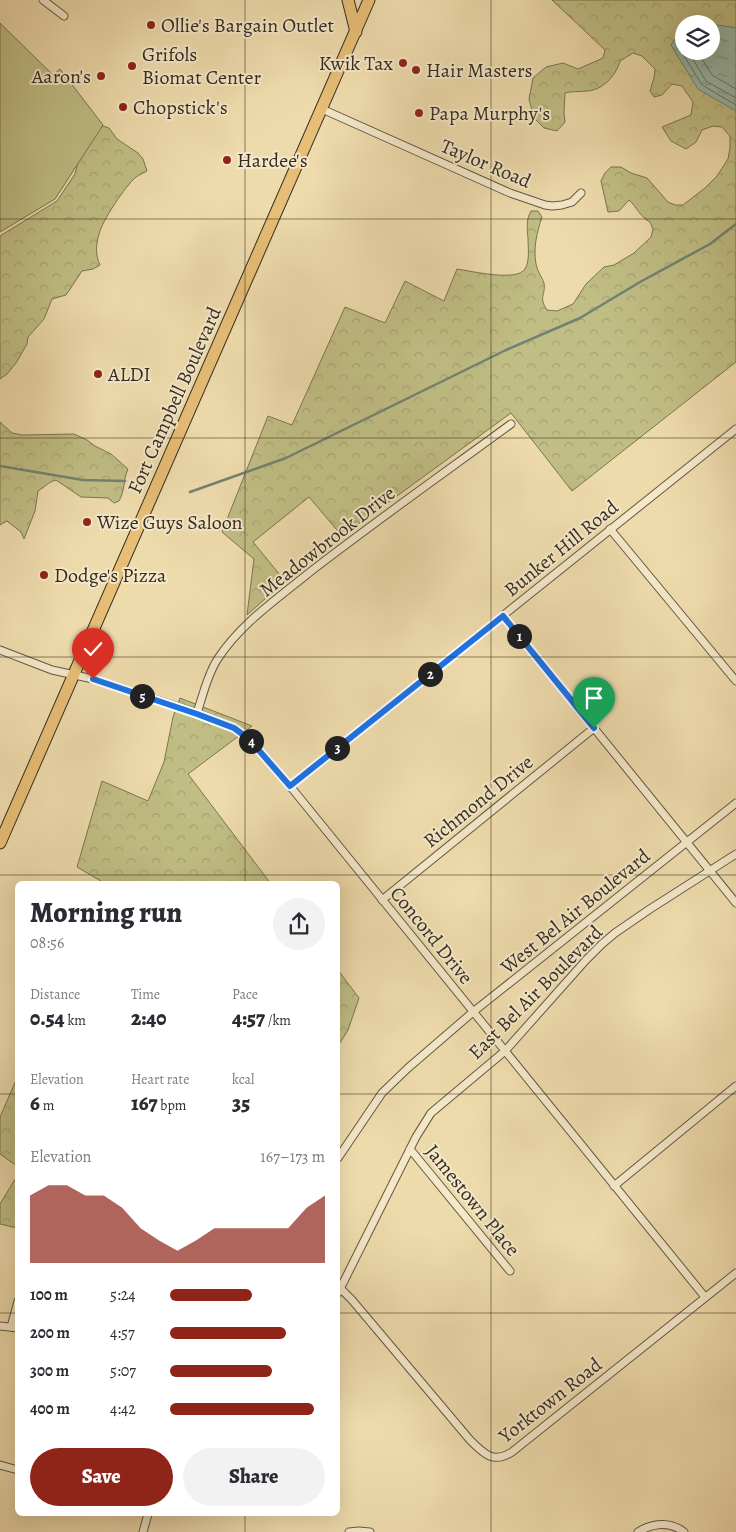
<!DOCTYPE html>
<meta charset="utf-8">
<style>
body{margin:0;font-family:Alegreya,serif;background:#f2f2f3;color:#2b2b33;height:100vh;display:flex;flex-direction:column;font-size:19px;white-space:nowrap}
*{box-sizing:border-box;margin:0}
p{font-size:16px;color:#7c7c81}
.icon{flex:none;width:28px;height:28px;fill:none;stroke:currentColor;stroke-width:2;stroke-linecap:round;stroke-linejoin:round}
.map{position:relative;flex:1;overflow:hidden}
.panel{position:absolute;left:15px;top:881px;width:325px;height:635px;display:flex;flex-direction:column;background:#fff;border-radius:8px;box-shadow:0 5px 20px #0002}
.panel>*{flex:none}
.fabs{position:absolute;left:675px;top:15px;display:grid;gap:10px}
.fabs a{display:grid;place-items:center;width:45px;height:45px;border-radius:50%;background:#fff;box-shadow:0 5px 20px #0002;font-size:25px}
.pin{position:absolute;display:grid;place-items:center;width:42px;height:42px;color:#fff;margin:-51px -21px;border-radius:50% 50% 50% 0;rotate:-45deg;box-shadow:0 0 5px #0007}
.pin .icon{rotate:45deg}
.km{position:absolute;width:25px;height:25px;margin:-12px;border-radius:50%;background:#222;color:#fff;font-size:14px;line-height:25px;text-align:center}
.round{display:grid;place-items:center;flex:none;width:52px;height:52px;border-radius:26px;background:#f2f2f3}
.headline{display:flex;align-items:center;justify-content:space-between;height:85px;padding:0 15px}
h1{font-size:28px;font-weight:800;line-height:38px}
.figures{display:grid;grid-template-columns:repeat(3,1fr);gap:8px;height:85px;padding:5px 15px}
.figures div{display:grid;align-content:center}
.figures b{font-size:21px;font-weight:800}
.figures small{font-size:14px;font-weight:400}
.figures p{font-size:14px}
.chart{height:140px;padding:10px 15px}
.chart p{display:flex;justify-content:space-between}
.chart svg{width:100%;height:90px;margin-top:5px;fill:#8f2418;opacity:.7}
.primary-button{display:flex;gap:10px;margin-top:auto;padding:10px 15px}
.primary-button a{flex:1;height:58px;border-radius:30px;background:#8f2418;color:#fff;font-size:20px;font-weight:800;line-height:58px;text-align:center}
.primary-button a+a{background:#f2f2f3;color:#2b2b33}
ul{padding:0 15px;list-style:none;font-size:16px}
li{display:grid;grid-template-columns:80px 60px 1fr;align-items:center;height:38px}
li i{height:12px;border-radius:6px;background:#8f2418}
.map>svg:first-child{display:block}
</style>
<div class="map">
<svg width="736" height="1532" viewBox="0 0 736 1532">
<defs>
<pattern id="forest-crowns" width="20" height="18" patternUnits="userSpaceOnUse" patternTransform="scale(1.25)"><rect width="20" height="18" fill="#c0be84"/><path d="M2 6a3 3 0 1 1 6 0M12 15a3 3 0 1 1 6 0" fill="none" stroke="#a6a372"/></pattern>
<pattern id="water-ripples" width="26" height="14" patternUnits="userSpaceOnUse" patternTransform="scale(1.25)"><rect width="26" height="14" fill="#99bbac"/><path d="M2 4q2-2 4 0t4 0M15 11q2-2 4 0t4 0" fill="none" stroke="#7e988c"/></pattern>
</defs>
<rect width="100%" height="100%" fill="#eedbac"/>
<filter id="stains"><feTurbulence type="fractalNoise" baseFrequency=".004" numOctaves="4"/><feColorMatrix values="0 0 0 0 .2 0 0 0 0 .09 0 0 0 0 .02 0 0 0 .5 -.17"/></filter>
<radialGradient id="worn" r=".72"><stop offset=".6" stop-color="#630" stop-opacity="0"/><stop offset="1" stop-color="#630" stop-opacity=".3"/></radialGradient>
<!-- forest -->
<g fill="url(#forest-crowns)" stroke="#7a7552" fill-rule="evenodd">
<path d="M 552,0 L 736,0 L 736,362 L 572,491 L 511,413 L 342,536 L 309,497 L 253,542 L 285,581 L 247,615 L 254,559 L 222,532 L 268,416 L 292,425 L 345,307 L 385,323 L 405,281 L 444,301 L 457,269 C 471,271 517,282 525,269 C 530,261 528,247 528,238 C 527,228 526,220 531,211 L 538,211 L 542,217 C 537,232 533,248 536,264 C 537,271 542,277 544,283 C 546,295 538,297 547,310 L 557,311 L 573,304 L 586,284 L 604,267 L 614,265 L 634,253 L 651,237 L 653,229 L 650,222 C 640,217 637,207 629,200 L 619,211 L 608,212 L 601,181 L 605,173 L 611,167 L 621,167 L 631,173 L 647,178 L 668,202 L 675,205 L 683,205 L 705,188 L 717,176 L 728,159 L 730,148 L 730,136 L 722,127 L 713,126 L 702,130 L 696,142 L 686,149 L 671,141 L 662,127 L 691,115 L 693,102 L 682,86 L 672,84 L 662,95 L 654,97 L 650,91 L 654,78 L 655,69 L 642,56 L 633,53 L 620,61 C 616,76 602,91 586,91 C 579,92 572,91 565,93 L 564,113 L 565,122 L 557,131 L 544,128 L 534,118 L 529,99 L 533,78 L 546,67 L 563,63 L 578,69 L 603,58 L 605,50 ZM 684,24 L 711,24 L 711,51 L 684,51 Z"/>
<path d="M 96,124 L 109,128 L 117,139 L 138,153 L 143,159 L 147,171 C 143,173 139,175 136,177 C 126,185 102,221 99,234 C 96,244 95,255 100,265 L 93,269 L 82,271 L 66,295 L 52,299 L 44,319 L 28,337 L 27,344 L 16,363 L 7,374 L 0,379 L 0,236 L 57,201 L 75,174 L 81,150 Z"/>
<path d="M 0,422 L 12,433 L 22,435 L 74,434 L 87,440 L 95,446 L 111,454 L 128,469 C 123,480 125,491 119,501 L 114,503 L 108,498 L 81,497 L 56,480 C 48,482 45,487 38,491 L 35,511 L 24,539 L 21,532 L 7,521 L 0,525 Z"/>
<polygon points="180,698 252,726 188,774 271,884 106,884 77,867 102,781 148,801 164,762 173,717"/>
<polygon points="338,970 359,998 348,1030 338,1046"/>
<polygon points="17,1078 18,1166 17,1166 0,1154 0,1117"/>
<polygon points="17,1176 18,1228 17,1228 0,1224 0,1204"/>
</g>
<!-- park -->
<polygon fill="#c0be84" stroke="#7a7552" points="0,23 53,75 60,69 103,125 55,199 0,232"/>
<!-- water -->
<polygon fill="url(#water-ripples)" stroke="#718274" points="711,24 736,28 736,111 698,89 671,45 684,27 684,51 711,51"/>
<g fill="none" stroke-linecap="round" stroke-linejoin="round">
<!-- shore -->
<g stroke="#677466" stroke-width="1">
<polyline points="684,36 678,46 702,85 736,105"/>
<polyline points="688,51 706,81 736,98"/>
<polyline points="697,51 712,75 736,89"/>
</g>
<!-- stream -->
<g stroke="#718274" stroke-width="2.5">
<polyline points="0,466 83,480 125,481"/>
<polyline points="190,492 286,458 506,350 580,318 640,282 710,244 736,224"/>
</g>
<defs>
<g id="minor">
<polyline points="43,0 64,16"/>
<polyline points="322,109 510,193 545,205 552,206 562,205 572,202 581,193"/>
<polyline points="610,529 736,681"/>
<polyline points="503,616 736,903"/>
<polyline points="0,650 52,670 93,679 197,713 234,728 249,739 290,786 705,1297"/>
<path d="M 197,713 C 203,695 207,676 217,660 C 240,624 277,599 310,572 C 376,521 444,473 511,424"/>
<polyline points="290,786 736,429"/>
<polyline points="382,900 594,728"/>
<polyline points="410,1149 510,1271"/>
<polyline points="338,1158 382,1093 408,1068 473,1012 736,803"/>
<polyline points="614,1186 736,1086"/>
<path d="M 338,1286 L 352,1300 L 470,1440 C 484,1454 493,1464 512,1452 L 736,1273"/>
<polyline points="338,1293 416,1137 431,1113 505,1051 586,960 602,944 615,933 650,909 736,854"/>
<polyline points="0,1326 18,1328"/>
<polyline points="11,1327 18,1301"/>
<polyline points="0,1465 18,1470"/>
<polyline points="143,1532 148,1514"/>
<polyline points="349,1532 359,1531 370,1532"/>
<path d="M 638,1532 C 652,1523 670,1521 684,1532"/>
</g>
<g id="trunk">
<polyline points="348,0 356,32"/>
<polyline points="0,843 369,0"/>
</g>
</defs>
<!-- minor casing -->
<use href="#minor" stroke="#635844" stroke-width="9"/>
<!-- trunk casing -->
<use href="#trunk" stroke="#352c21" stroke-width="13"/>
<!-- minor -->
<use href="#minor" stroke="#f4e8c9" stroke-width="7"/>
<!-- trunk -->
<use href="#trunk" stroke="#e7be76" stroke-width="11"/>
</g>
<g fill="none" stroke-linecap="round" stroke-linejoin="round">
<defs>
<polyline id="route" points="93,679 197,714 234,728 249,739 290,786 503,616 594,728"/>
</defs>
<!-- route casing -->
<use href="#route" stroke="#fff" stroke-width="10"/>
<!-- route -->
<use href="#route" stroke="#1a73e8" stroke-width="6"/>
</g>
<!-- grid -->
<path fill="none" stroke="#352c21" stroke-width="1" stroke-opacity="0.55" d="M 245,0 L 245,884M 491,0 L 491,1532M 0,219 L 736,219M 0,438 L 736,438M 0,657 L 736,657M 0,875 L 736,875M 0,1094 L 18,1094M 338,1094 L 736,1094M 0,1313 L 18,1313M 338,1313 L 736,1313M 245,1514 L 245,1532"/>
<!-- markers -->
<g fill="#8f2418" stroke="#f4e8c9" stroke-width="2">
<circle cx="151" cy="25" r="5"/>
<circle cx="403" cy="63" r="5"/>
<circle cx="132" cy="66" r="5"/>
<circle cx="416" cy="70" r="5"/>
<circle cx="101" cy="76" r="5"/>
<circle cx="123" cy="107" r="5"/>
<circle cx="419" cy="113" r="5"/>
<circle cx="227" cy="160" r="5"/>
<circle cx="98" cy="374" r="5"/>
<circle cx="87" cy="522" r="5"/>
<circle cx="44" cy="575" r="5"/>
</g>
<g text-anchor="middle" stroke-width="4" stroke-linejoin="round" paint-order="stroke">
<!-- poi labels -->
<g font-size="20" fill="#352c21" stroke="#f4e8c9" text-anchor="start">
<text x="161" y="32">Ollie's Bargain Outlet</text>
<text x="142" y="61">Grifols<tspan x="142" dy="23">Biomat Center</tspan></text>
<text x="393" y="70" text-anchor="end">Kwik Tax</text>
<text x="426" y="77">Hair Masters</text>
<text x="91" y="83" text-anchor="end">Aaron's</text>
<text x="133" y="114">Chopstick's</text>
<text x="429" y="120">Papa Murphy's</text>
<text x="237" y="167">Hardee's</text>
<text x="108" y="381">ALDI</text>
<text x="97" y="529">Wize Guys Saloon</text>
<text x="54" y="582">Dodge's Pizza</text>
</g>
<!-- street labels -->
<g font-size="20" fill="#352c21" stroke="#f4e8c9">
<text transform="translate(486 163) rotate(23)" y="7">Taylor Road</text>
<text transform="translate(174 400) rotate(-66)" y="7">Fort Campbell Boulevard</text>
<text transform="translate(327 541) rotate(-38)" y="7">Meadowbrook Drive</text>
<text transform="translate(561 548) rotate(-39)" y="7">Bunker Hill Road</text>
<text transform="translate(478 801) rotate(-39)" y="7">Richmond Drive</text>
<text transform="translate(575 911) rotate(-39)" y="7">West Bel Air Boulevard</text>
<text transform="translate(432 935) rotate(51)" y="7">Concord Drive</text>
<text transform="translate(535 992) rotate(-45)" y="7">East Bel Air Boulevard</text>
<text transform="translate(473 1200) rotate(51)" y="7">Jamestown Place</text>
<text transform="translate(550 1400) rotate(-38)" y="7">Yorktown Road</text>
</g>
</g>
<rect width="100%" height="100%" filter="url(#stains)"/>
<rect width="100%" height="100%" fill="url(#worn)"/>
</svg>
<div class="fabs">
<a><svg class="icon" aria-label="layers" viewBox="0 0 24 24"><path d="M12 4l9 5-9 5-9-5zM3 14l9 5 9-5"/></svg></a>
</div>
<div class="pin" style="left:594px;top:728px;background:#1e9e55"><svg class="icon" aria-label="arrive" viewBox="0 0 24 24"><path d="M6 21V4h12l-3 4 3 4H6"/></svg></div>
<div class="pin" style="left:93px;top:679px;background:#d93025"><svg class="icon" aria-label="check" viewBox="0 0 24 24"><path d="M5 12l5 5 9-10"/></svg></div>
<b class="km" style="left:519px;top:636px">1</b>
<b class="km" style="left:430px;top:674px">2</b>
<b class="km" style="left:337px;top:748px">3</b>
<b class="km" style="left:251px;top:741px">4</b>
<b class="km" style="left:142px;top:696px">5</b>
<section class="panel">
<div class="headline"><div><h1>Morning run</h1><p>08:56</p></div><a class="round"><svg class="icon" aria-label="share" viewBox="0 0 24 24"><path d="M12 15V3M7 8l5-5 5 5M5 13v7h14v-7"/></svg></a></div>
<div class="figures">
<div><p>Distance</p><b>0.54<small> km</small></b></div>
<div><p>Time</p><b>2:40</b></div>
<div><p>Pace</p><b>4:57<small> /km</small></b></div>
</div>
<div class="figures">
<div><p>Elevation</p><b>6<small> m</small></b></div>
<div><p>Heart rate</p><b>167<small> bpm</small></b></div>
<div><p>kcal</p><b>35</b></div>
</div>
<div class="chart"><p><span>Elevation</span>167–173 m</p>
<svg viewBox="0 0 160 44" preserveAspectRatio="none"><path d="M0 44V11L10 6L20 6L30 11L40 11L50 17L60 27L70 33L80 38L90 33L100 27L110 27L120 27L130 27L140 27L150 17L160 11V44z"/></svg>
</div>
<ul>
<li><b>100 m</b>5:24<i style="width:53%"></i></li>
<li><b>200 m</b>4:57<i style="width:75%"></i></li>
<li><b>300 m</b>5:07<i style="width:66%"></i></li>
<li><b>400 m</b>4:42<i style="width:93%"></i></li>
</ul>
<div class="primary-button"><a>Save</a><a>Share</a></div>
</section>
</div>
